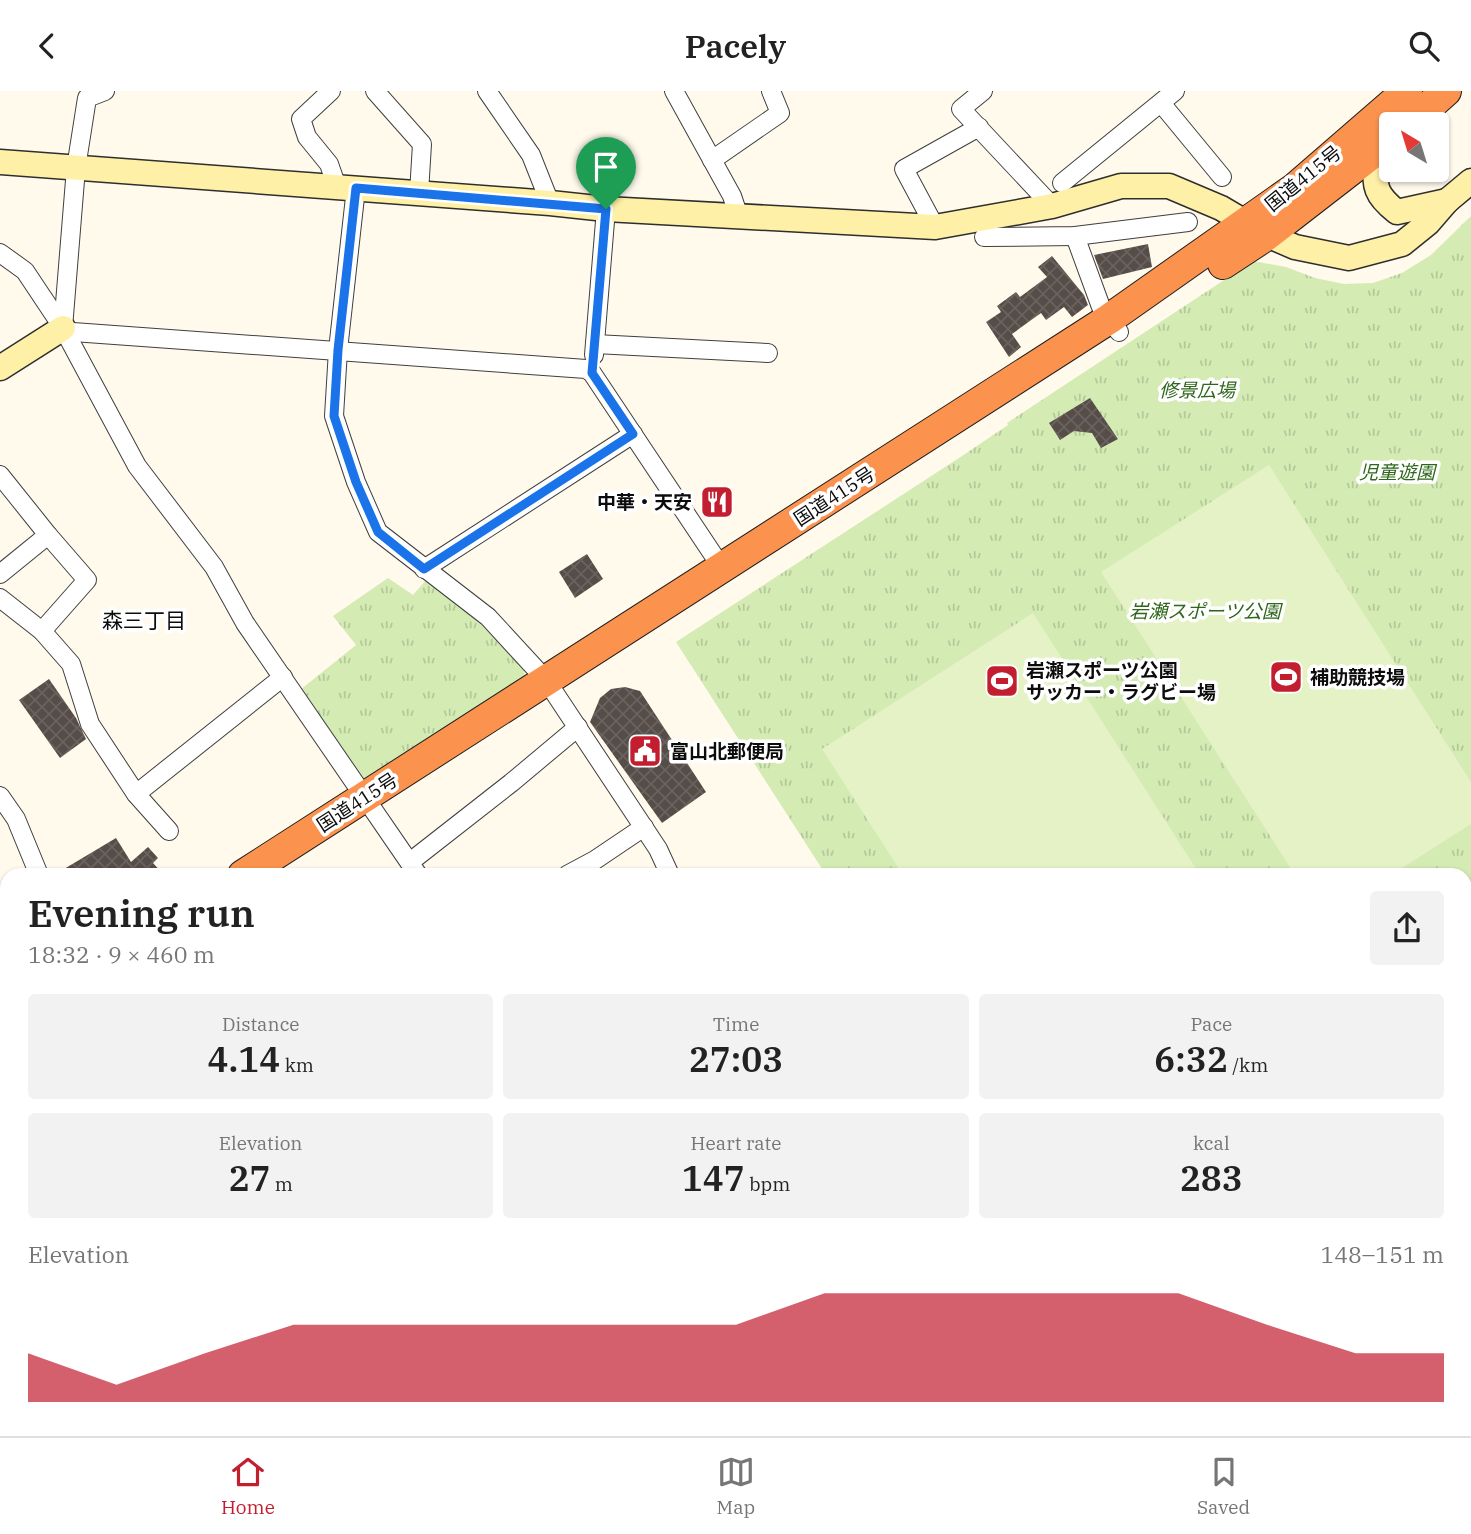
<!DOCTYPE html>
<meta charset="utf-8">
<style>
body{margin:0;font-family:"IBM Plex Serif","Noto Sans JP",serif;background:#f2f2f2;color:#222;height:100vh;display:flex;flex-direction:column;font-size:26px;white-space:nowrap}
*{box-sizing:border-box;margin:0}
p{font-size:23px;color:#767676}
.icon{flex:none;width:38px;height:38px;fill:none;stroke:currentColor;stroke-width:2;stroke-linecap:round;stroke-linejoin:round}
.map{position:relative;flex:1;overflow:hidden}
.side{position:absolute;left:0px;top:777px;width:1472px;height:569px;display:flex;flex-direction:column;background:#fff;border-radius:21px 21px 0 0;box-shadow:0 2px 5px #0004}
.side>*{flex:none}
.needle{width:46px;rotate:322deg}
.fabs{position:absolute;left:1379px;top:21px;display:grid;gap:14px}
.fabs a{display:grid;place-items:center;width:70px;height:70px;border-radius:7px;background:#fff;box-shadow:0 2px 5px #0004;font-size:35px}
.pin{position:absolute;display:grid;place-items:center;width:60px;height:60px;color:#fff;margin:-72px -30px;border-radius:50% 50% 50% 0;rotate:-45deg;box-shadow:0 0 7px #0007}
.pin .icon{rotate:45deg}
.round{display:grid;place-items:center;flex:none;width:74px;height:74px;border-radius:7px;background:#f2f2f2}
.headline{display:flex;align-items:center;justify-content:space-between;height:119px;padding:0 28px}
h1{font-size:38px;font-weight:600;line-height:52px}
.figures{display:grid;grid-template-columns:repeat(3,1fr);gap:10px;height:119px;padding:7px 28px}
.figures div{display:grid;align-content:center;border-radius:7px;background:#f2f2f2;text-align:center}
.figures b{font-size:35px;font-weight:600}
.figures small{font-size:19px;font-weight:400}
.figures p{font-size:19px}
.chart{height:196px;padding:14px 28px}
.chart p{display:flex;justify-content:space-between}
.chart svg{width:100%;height:126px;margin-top:7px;fill:#c31e30;opacity:.7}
header{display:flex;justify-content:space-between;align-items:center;height:91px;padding:0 28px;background:#fff;font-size:32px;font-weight:600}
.tab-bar{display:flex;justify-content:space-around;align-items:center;height:98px;border-top:2px solid #e0e0e0;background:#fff;font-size:19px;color:#767676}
.tab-bar a{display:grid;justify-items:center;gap:4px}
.tab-bar .on{color:#c31e30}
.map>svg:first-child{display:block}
</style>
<header><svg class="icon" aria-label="back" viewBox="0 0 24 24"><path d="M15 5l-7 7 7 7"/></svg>Pacely<svg class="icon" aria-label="search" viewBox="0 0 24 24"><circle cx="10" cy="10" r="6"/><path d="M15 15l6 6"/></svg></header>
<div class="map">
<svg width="1471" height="1345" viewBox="0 0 1471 1345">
<defs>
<pattern id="grass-tufts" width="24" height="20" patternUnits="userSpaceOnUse" patternTransform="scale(1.75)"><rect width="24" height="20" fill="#d4ebb4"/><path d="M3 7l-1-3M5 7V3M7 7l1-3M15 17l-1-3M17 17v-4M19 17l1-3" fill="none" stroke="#b5c89a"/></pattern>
<pattern id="building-cross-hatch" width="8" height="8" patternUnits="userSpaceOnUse" patternTransform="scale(1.75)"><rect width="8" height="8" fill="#564d48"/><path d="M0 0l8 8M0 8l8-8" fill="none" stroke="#69625e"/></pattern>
</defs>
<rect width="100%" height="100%" fill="#fffaec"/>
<!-- grass -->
<g fill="url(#grass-tufts)">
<polygon points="1471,125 1471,1345 1257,1345 1253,1339 1465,1339 1465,784 826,784 676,551 962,365 1008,334 1007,332 1253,170 1286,176 1315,187 1344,193 1373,192 1402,182 1431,164"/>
<path d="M 388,487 L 413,504 L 426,489 C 464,513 494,547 524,579 L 525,585 L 363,688 L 356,684 L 300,599 L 356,554 L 333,525 Z"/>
<polygon points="747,1339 859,1339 849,1345 751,1345"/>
</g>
<!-- pitch -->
<g fill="#e5f2c6">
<polygon points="1269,374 1471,691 1471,733 1391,784 1295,784 1101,481"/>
<polygon points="1033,522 1200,784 903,784 822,658"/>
<polygon points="939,1339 1219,1339 1223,1345 929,1345"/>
</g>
<!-- building -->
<g fill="url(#building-cross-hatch)">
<polygon points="1148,153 1152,176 1103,188 1094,164"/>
<polygon points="1052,165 1084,204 1088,214 1072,226 1064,216 1046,229 1041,222 1012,243 1021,256 1009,266 986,231 1001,221 997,215 1016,201 1020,206 1047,186 1038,176"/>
<polygon points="1090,307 1118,348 1101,357 1092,342 1074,340 1060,349 1049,332"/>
<polygon points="587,463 603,488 575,507 559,481"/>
<polygon points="49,588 76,627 86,648 60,667 19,609"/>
<polygon points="625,596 640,600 706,701 662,732 590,631 600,607 611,598"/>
<polygon points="116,747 131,771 148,756 158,767 153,772 164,784 54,784"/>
</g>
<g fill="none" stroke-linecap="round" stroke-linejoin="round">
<defs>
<g id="street">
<polyline points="331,0 301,28 307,46 329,73 337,96"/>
<polyline points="375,0 422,53 419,102"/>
<polyline points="487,0 531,64 550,112"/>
<polyline points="674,0 732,105 739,126"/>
<polyline points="983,0 961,18 1052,115"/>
<polyline points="1161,12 1222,86"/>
<polyline points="712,69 780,22 771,0"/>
<polyline points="1062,92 1175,0"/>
<polyline points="356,97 338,259 334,325 356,391 378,441 488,526 546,589 658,758 670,784"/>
<polyline points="935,136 904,78 979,36"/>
<polyline points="1075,145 1101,216 1119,241"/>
<polyline points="984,146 1075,145 1188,131"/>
<polyline points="0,162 25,180 63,237 137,375 214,476 245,532 418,784"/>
<polyline points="63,237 73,241 586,278 592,282 722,477"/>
<polyline points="63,237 76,77 87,7 105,0"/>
<polyline points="595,253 768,262"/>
<polyline points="594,264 606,118"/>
<polyline points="0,384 48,444 0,483"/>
<polyline points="424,478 633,343"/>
<polyline points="0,507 42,540 87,489 48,444"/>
<polyline points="42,540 71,573 90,633 136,703 169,740"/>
<polyline points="136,703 283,586"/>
<polyline points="0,705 16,728 39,784"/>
<polyline points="410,771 511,692 578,636"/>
<polyline points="567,784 595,769 644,736"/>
<polyline points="0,1157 7,1161"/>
<polyline points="0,1242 7,1229"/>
<polyline points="345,1339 349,1345"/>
<polyline points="471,1339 476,1345"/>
<polyline points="728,1339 732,1345"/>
<polyline points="10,1345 13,1339"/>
<polyline points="232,1345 232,1339"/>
<polyline points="284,1345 294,1339"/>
</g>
<g id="secondary">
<path d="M 1376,60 C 1376,92 1370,100 1397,121 L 1447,110"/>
<polyline points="0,71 550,112 606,118 935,136 1052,115 1121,95 1169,95 1221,117 1267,144 1295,156 1349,167 1402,153 1428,132 1447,110 1471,90"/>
<polyline points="0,277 63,237"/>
<polyline points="1244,1339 1248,1345"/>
<polyline points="883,1345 892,1339"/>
</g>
<g id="highway">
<polyline points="1409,33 1446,0"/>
<polyline points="1223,173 1267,144 1391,48"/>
<polyline points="243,784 1109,228 1295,97 1407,0"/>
<polyline points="0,941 7,936"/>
</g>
</defs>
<!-- street casing -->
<use href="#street" stroke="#3f3f3f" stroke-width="20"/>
<!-- secondary casing -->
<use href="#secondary" stroke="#2e2e2e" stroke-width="27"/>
<!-- highway casing -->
<use href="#highway" stroke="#1d1d1d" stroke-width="32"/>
<!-- street -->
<use href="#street" stroke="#fff" stroke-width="18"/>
<!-- secondary -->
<use href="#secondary" stroke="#fff0a7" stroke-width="24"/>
<!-- highway -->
<use href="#highway" stroke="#fb934e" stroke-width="30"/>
</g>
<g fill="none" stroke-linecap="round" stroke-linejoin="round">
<defs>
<polygon id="route" points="356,97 606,118 592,282 633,343 424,478 378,441 356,391 334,325 338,259"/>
</defs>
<!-- route casing -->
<use href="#route" stroke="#fff" stroke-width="14"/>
<!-- route -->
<use href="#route" stroke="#1a73e8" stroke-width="9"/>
</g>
<!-- icons -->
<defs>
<symbol id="restaurant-square" viewBox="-11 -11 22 22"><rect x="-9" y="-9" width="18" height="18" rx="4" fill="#c31e30" stroke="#fff"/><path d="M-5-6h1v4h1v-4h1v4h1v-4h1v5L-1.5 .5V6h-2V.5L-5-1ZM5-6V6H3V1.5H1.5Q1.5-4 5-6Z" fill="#fff"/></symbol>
<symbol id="stadium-square" viewBox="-11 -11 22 22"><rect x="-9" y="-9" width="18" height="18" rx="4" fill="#c31e30" stroke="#fff"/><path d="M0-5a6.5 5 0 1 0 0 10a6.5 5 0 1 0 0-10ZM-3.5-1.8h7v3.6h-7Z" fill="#fff"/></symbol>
<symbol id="civic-square" viewBox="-11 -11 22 22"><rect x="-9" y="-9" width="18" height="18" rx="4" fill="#c31e30" stroke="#fff"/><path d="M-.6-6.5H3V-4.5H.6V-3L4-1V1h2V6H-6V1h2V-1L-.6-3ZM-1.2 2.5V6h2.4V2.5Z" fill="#fff"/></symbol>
</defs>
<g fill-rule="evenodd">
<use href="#restaurant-square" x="698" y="392" width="38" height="38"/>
<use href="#stadium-square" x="1267" y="567" width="38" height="38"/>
<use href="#stadium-square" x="983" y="571" width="38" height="38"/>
<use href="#civic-square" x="626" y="641" width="38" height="38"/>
</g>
<g text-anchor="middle" stroke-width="7" stroke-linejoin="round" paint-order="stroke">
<!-- street labels -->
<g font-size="19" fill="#0c0c0c" stroke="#fff">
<text transform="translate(1303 87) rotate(-39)" y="7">国道415号</text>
<text transform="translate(834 405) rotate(-33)" y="7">国道415号</text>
<text transform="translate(357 711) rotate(-33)" y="7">国道415号</text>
</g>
<!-- park labels -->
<g font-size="19" font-style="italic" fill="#2e671a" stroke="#fff">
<text x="1197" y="306">修景広場</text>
<text x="1397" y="388">児童遊園</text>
<text x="1205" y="527">岩瀬スポーツ公園</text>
</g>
<!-- poi labels -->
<g font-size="19" font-weight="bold" fill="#0c0c0c" stroke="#fff" text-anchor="start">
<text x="692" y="418" text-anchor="end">中華・天安</text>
<text x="1026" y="586">岩瀬スポーツ公園<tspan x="1026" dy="22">サッカー・ラグビー場</tspan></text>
<text x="1310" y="593">補助競技場</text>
<text x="670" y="667">富山北郵便局</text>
</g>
<!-- neighbourhood labels -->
<g font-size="21" fill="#0c0c0c" stroke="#fff">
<text x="144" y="537">森三丁目</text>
</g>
</g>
</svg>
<div class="fabs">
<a><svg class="needle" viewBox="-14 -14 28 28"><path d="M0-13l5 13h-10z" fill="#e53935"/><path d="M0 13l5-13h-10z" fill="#767676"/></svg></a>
</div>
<div class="pin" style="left:606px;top:118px;background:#1e9e55"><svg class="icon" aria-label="arrive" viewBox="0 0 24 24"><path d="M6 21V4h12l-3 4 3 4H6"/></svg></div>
<section class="side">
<div class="headline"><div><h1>Evening run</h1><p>18:32 · 9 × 460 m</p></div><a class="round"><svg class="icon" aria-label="share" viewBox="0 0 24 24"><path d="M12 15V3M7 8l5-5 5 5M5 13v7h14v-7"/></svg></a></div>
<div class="figures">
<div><p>Distance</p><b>4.14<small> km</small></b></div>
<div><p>Time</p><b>27:03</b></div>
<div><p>Pace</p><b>6:32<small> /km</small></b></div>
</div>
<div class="figures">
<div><p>Elevation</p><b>27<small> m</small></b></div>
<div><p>Heart rate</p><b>147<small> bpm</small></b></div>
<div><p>kcal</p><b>283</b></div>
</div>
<div class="chart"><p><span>Elevation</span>148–151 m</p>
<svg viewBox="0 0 160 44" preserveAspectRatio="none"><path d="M0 44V27L10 38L20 27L30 17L40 17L50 17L60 17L70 17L80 17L90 6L100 6L110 6L120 6L130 6L140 17L150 27L160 27V44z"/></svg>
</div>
</section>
</div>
<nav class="tab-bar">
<a class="on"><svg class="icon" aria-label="home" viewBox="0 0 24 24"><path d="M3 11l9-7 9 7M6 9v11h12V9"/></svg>Home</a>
<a><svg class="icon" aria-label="map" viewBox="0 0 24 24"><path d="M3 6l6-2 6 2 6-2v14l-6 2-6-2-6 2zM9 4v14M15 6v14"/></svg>Map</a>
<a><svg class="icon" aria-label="saved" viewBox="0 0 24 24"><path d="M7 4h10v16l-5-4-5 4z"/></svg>Saved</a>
</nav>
